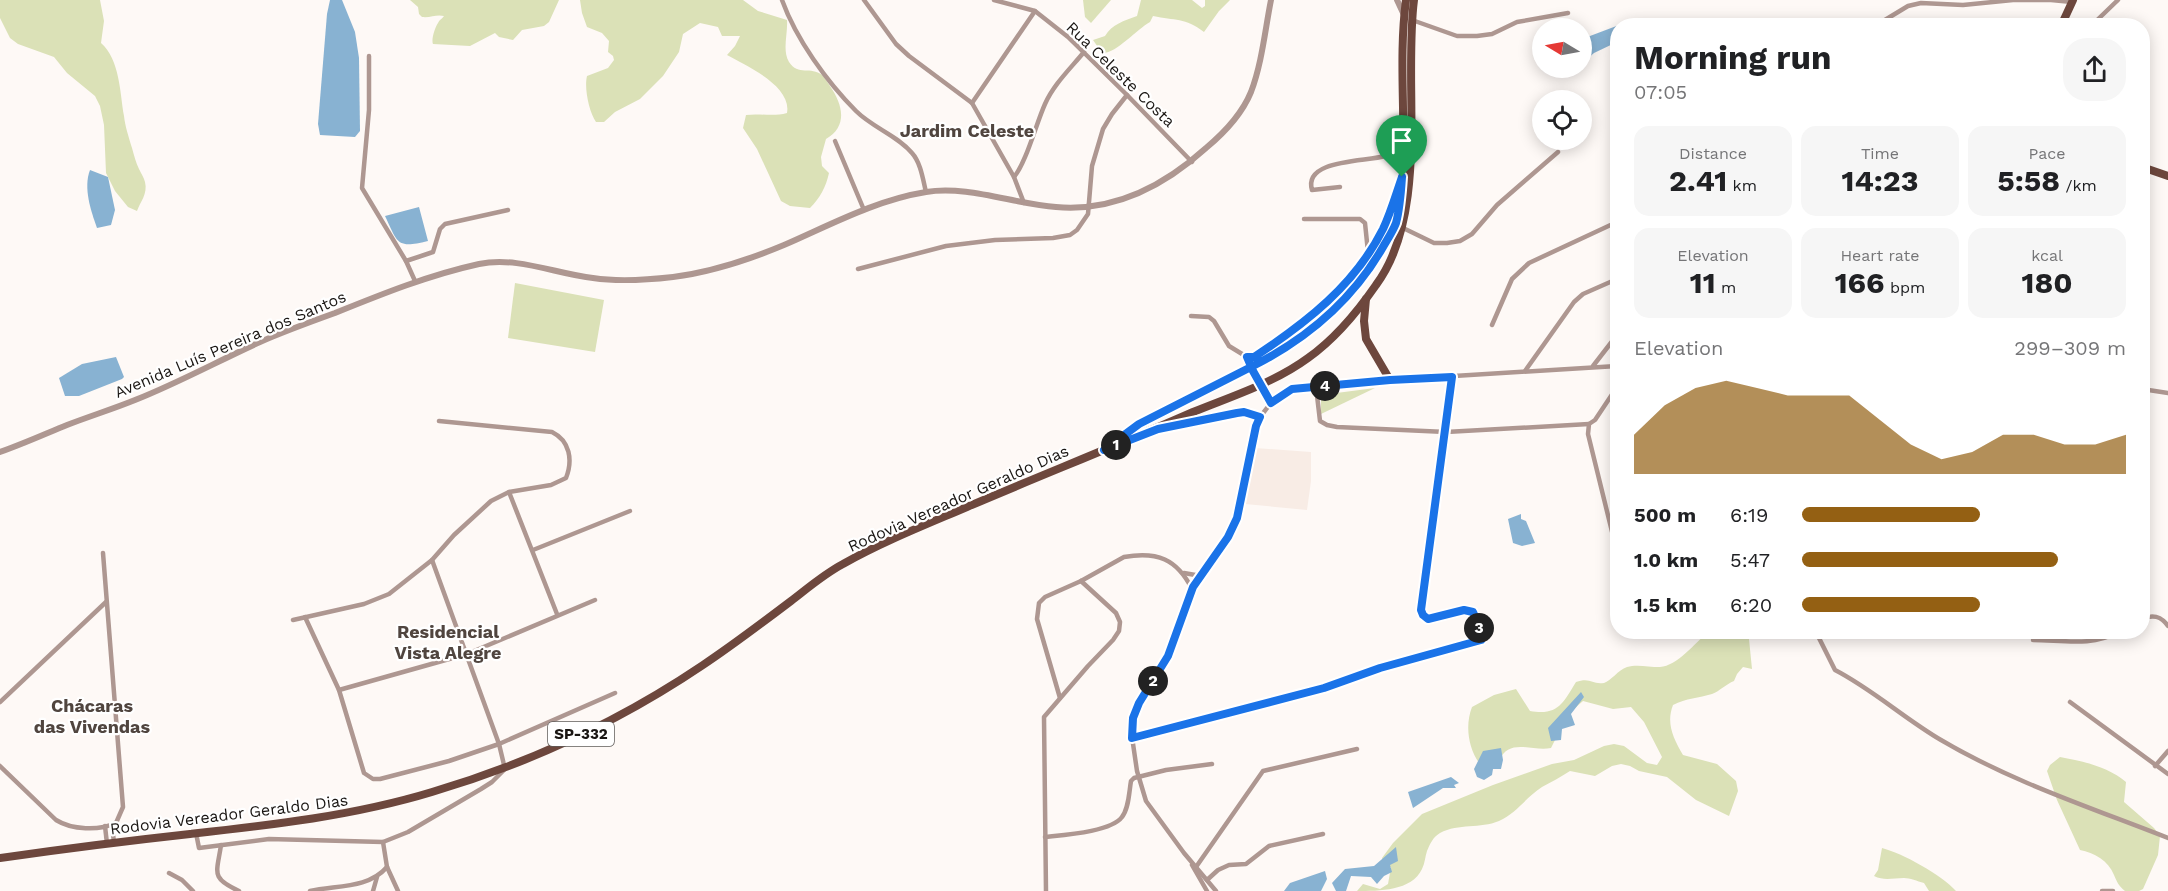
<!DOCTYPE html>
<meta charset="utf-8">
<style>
body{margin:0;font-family:"Work Sans",sans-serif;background:#f6f6f6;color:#202124;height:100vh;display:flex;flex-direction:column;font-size:22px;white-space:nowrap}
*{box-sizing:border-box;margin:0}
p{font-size:20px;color:#757577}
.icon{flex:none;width:33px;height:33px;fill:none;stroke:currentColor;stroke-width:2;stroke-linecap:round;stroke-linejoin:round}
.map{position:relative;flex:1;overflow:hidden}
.panel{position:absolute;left:1610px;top:18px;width:540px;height:621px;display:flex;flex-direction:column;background:#fff;border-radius:24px;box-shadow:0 3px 15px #0003}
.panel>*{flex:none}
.needle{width:39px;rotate:280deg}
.buttons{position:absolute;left:1532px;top:18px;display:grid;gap:12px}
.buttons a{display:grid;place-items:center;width:60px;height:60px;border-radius:50%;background:#fff;box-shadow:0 3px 15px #0003;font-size:30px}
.pin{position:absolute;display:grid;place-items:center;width:51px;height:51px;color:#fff;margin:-62px -26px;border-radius:50% 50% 50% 0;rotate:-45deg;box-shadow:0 0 6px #0007}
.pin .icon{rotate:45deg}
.km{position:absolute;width:30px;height:30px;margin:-15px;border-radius:50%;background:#222;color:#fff;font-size:16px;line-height:30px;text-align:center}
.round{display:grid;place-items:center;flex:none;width:63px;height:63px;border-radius:24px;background:#f6f6f6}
.summary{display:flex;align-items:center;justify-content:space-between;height:102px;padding:0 24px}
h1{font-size:33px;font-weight:700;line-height:45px}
.figures{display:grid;grid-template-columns:repeat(3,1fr);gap:9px;height:102px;padding:6px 24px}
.figures div{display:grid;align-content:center;border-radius:15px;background:#f6f6f6;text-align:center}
.figures b{font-size:30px;font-weight:700}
.figures small{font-size:16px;font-weight:400}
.figures p{font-size:16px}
.chart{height:168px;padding:12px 24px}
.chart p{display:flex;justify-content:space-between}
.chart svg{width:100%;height:108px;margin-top:6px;fill:#946013;opacity:.7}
ul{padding:0 24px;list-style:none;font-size:20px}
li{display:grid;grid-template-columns:96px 72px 1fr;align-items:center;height:45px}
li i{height:15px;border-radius:8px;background:#946013}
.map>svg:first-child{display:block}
</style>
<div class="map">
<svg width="2168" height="891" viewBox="0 0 2168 891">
<rect width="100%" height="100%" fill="#fef9f6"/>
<!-- built -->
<polygon fill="#f8ece5" points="1255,448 1311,452 1311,481 1307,510 1245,504"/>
<!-- green -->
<g fill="#dbe1b7">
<path d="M 0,0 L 100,0 L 104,21 L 101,43 C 120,60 120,93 124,116 C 125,126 129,138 132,148 C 134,155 136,163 139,169 C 141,173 144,178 145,182 C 148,194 140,202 137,211 L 128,207 L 115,191 L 106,173 L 104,125 L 100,106 L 95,96 L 67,73 L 54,57 L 18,44 L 10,38 L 0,18 Z"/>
<path d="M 410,0 L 559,0 L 549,22 L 544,26 L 522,30 L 513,40 L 499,37 L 495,33 L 470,46 L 433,44 C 431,40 435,27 438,23 C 439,20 442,19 444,16 C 436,14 431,18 422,17 L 419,14 L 418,7 Z"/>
<path d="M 580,0 L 743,0 L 758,11 L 787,20 C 788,34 782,50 789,62 C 798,76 811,66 822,75 C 825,78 828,83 830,86 C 843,105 848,126 826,139 L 821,157 L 822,166 L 829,173 C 826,187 820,198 810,208 L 790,206 L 781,201 L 757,149 L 743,128 L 746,115 C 760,113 773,117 787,113 C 792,86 747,66 727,55 L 735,46 L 740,36 L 722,36 L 718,27 L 700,23 L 683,34 L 679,52 L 663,76 L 640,99 L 615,112 L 604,122 L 596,122 C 589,112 584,88 587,76 L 608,68 L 614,60 L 613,56 L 608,52 L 609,41 L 602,33 L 587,27 L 582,13 Z"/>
<polygon points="1083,0 1111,0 1091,23 1085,17"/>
<path d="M 1141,0 L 1192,0 L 1202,8 L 1205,6 L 1205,0 L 1230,0 L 1219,11 L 1204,32 C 1185,17 1175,21 1153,16 L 1150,22 C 1137,29 1116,54 1102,53 L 1093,40 L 1105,36 C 1112,24 1124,21 1137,16 Z"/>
<polygon points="515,283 604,300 595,352 508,338"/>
<polygon points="1375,388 1321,414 1321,395"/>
<path d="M 1708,632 L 1744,632 L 1749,639 L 1752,669 L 1743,667 L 1737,674 L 1734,681 C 1726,684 1720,691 1712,694 C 1699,698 1686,698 1673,705 C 1666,723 1673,738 1683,755 L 1717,764 L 1736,781 L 1738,791 L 1729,816 L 1696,800 L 1667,777 L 1639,771 L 1630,766 L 1621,764 L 1612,766 L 1595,776 L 1570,771 C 1561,777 1551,782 1542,787 C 1526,797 1517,813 1499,821 C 1480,829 1459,823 1440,833 C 1433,837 1430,844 1427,851 C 1425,857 1425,863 1422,869 C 1412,891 1379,891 1357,891 L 1363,884 L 1380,889 L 1388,884 L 1391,867 L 1383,867 L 1382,858 L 1393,843 L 1422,814 L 1493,785 L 1552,764 L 1574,760 L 1604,746 L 1614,744 L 1624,746 L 1647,763 L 1657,765 L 1662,757 L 1644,722 L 1631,707 L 1613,709 L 1583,701 L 1568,714 L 1551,748 C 1532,752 1509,737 1499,761 L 1479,763 C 1468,747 1465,725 1472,707 L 1494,695 L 1516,689 L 1530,711 C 1558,716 1563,703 1576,682 C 1591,677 1592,685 1604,683 C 1611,681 1618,670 1627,667 C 1637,664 1648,667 1660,667 C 1677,666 1695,643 1708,632 Z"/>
<path d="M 2060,757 C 2082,761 2109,767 2126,782 L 2124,802 L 2154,828 L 2160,836 L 2158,855 L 2143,889 L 2139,891 L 2125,891 C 2118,885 2117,882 2114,875 C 2108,860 2094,853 2080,850 L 2057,800 L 2047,771 L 2050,765 Z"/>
<path d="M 1882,848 C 1902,853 1942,875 1956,891 L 1929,891 L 1924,883 C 1917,881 1910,878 1904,878 C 1893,878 1884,881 1874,876 L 1878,870 Z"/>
</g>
<!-- water -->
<g fill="#88b2d2">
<polygon points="330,0 342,0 355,32 359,58 360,131 355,137 320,135 318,124 327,14"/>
<polygon points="1627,22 1629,25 1617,26 1617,42 1594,53 1581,64 1581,35 1590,36"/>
<path d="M 90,170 L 108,177 L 115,210 L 111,225 L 97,228 C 91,211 83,188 90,170 Z"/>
<path d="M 419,207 L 428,241 C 396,249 398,243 385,216 Z"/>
<polygon points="116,357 124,377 122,379 79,396 65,396 59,378 82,364"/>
<polygon points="1521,514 1521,519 1526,521 1535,543 1522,546 1513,543 1508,519"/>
<polygon points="1581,692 1584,697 1571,714 1575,725 1562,729 1561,740 1551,741 1548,728"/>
<polygon points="1501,748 1503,760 1501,769 1493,769 1492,775 1484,780 1477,777 1474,769 1483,751"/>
<polygon points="1451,777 1459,783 1454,785 1456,788 1443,788 1413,808 1408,792"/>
<polygon points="1396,847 1398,861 1390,865 1392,872 1384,876 1377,884 1371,877 1351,876 1346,891 1336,891 1332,883 1345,869 1374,866"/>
<polygon points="1325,871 1327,879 1321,891 1284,891 1290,883"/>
</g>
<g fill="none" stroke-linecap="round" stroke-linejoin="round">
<!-- minor -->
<g stroke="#ae9791" stroke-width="4.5">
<path d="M 782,0 C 796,39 827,82 856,111 C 873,128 897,135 912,153 C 921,163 923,180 926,192"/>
<polyline points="864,0 896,44 909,56 972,103 1014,177"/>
<polyline points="994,0 1035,11 1068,37 1127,95 1192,162"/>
<polyline points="1412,20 1457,36 1477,36 1492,34 1517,22 1568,13"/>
<polyline points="1875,26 1908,6 1921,3 1963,5 2013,0 2051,0 2072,2"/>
<polyline points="2091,26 2118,0"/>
<polyline points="369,56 369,110 362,188 406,261 415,281"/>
<polyline points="972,103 1035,11"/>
<polyline points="835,141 864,210"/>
<path d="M 1340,187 L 1312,190 C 1303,159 1366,162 1385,156 C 1391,154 1397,150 1402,147"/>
<path d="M 1024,203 L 1014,177 C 1026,163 1036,124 1045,104 C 1054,84 1070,69 1084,52"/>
<polyline points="1304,219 1360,219 1365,223 1368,252"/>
<polyline points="1401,227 1434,243 1447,243 1460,241 1472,234 1497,205 1558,152"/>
<polyline points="406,261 433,252 440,229 445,224 508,210"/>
<polyline points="858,269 946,246 995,240 1053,238 1070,235 1077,230 1088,214 1092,166 1103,129 1112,114 1127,95"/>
<polyline points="1191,316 1209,317 1214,321 1229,346 1247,357 1252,369"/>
<polyline points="1492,325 1512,279 1529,263 1617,222"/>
<path d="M 1247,357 L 1254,357 C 1323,312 1372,269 1398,188"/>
<polyline points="1593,366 1617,335"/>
<polyline points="1525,371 1574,302 1583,294 1617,279"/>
<polyline points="1316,387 1320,421 1327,425 1337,427 1446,432 1589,424"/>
<polyline points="1617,387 1595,420 1589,424 1588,434 1617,552"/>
<polyline points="2142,389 2168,393"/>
<polyline points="509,492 557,614"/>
<polyline points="533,550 630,511"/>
<polyline points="1184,573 1201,576"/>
<polyline points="305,617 339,690 364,773 373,779 380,779 449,761 499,744 615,693"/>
<path d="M 2142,619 C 2153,614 2161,616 2168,626"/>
<path d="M 293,620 L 364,604 L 389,594 L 432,560 L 454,535 L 491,501 L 509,492 L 551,485 L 566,478 C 573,460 570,441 552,432 L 439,421"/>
<path d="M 1816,632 L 1835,670 C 1872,689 1905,719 1941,740 C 2012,782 2092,808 2168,838"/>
<path d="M 2033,640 C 2061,640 2093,647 2117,632"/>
<polyline points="339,690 467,654 595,600"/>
<path d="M 1060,698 L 1037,619 L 1039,603 L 1045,597 L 1081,581 L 1124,557 C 1157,551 1177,559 1192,589"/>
<polyline points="0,702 106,602"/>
<polyline points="2070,702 2168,774"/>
<polyline points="1132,738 1324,689 1380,668 1481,641 1477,621 1473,612 1464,610 1428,619 1423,615 1421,611 1452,377"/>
<path d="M 0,766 L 56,820 C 72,830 99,831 116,823 L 123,807 L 103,553"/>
<polyline points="2155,766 2168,751"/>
<polyline points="112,825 114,843"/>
<polyline points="105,826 107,844"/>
<polyline points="196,833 199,848 269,839 383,842 408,832 481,789 492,782 505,769 499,744 432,560"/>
<path d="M 1045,837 C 1063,835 1111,832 1122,817 C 1129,808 1129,792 1131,781 L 1134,778 L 1166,770 L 1212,764"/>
<polyline points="383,842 387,867 398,891"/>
<path d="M 221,845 C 217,873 210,878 239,891"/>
<polyline points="1192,865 1207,891"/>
<polyline points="1196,867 1263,771 1357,749"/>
<polyline points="169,873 182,880 193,891"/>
<polyline points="1207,880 1218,870 1229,865 1246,864 1269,846 1323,834"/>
<path d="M 310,891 C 336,885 368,889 387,867"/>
<polyline points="373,891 377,877"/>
<polyline points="1046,891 1044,717 1088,666 1113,640 1119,631 1120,622 1116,613 1081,581"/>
<polyline points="1216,891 1184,853 1146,801 1137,771 1131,730 1139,703 1168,656 1193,587 1228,537 1237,517 1242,500 1256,427 1260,417 1271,403 1292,389 1390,380 1617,366"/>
<polyline points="2102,891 2113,891"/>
</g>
<!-- tertiary -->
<g stroke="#ae9791" stroke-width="6">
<polyline points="1397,0 1404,15"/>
<path d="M 0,452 C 23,444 45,434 67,425 C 90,416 113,409 135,400 C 178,383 218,361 260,342 C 285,331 310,322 335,313 C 382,294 429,275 479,264 C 517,256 556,274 593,278 C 619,282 647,280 673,277 C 712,272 748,260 784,245 C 830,225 876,200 926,192 C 967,185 1014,204 1056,207 C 1113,212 1164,186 1206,148 C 1224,133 1242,114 1251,92 C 1262,63 1265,30 1271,0"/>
</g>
<!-- primary -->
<g stroke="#6d473d" stroke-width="8">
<polyline points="2061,26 2073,0"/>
<polyline points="2142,167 2168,176"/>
<path d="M 1395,228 C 1412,153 1396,75 1406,0"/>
<polyline points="1366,299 1364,321 1366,339 1390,380"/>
<polyline points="1169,427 1237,413 1244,412 1260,417"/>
<path d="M 1113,444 C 1167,403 1231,382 1288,347 C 1311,332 1335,311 1354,290 C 1371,271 1383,247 1395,225"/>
<path d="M 0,858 C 63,849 126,841 190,834 C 271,825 353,816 432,792 C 527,764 620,721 703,665 C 733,645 762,623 791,601 C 808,588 824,574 843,564 C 882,542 925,525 967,507 C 1042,475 1118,445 1193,412 C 1232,396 1274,383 1308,358 C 1335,339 1358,311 1376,285 C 1430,212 1403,86 1414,0"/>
</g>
<!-- minor-bridge -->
<polyline stroke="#ae9791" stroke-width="4.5" points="1253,371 1265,394"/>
</g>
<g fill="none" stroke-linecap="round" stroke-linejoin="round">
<defs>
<path id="route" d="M 1402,177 C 1401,192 1400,208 1396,223 C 1393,231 1387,240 1383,247 C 1352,301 1305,340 1251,367 L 1139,424 L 1104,450 L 1158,429 L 1237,413 L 1244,412 L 1260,417 L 1256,426 L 1237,518 L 1228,537 L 1193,587 L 1168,656 L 1139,703 L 1133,718 L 1132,738 L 1324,688 L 1380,668 L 1481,640 L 1477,621 L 1473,612 L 1464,610 L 1428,619 L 1423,615 L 1421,610 L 1452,377 L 1390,380 L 1292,389 L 1271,403 L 1253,371 L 1247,357 L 1254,357 C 1306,323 1355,285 1383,229 C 1391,212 1396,194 1402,177"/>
</defs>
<!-- route casing -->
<use href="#route" stroke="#fff" stroke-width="12"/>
<!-- route -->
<use href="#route" stroke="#1a73e8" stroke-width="8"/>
</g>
<g text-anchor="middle" stroke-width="4.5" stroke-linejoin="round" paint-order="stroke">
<!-- shield labels -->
<rect fill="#fff" stroke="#5f5c5a" stroke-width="1.5" x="548" y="722" width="66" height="24" rx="4.5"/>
<g font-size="15" font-weight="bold" fill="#1a1613">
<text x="581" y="739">SP-332</text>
</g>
<!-- street labels -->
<g font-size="16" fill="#1a1613" stroke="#fff">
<text transform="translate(1121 74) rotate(44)" y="6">Rua Celeste Costa</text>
<text transform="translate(230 344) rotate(-23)" y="6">Avenida Luís Pereira dos Santos</text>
<text transform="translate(958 498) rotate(-24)" y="6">Rodovia Vereador Geraldo Dias</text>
<text transform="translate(229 814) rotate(-7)" y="6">Rodovia Vereador Geraldo Dias</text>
</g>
<!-- neighbourhood labels -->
<g font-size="18" font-weight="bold" fill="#50453f" stroke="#fff">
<text x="967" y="137">Jardim Celeste</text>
<text x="448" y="638">Residencial<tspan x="448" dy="21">Vista Alegre</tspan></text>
<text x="92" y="712">Chácaras<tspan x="92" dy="21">das Vivendas</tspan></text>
</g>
</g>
</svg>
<div class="buttons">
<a><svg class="needle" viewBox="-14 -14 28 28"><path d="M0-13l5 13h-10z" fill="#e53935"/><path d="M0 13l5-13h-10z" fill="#757577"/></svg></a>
<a><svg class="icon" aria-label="locate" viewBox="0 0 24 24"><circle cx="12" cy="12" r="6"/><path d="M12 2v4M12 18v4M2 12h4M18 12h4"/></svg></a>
</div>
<div class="pin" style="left:1402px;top:177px;background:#1e9e55"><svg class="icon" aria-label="arrive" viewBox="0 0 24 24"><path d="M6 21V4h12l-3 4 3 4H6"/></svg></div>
<b class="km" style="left:1116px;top:445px">1</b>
<b class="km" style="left:1153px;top:681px">2</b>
<b class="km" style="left:1479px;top:628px">3</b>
<b class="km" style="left:1325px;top:386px">4</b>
<section class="panel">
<div class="summary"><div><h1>Morning run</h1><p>07:05</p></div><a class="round"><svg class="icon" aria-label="share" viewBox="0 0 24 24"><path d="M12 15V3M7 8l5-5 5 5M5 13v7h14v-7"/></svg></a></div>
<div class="figures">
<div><p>Distance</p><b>2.41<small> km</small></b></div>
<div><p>Time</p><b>14:23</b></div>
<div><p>Pace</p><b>5:58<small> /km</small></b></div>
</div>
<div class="figures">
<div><p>Elevation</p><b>11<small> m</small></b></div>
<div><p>Heart rate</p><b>166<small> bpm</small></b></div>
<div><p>kcal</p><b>180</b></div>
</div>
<div class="chart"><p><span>Elevation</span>299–309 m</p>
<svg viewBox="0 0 160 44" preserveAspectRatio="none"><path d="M0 44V28L10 16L20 9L30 6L40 9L50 12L60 12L70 12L80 22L90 32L100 38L110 35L120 28L130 28L140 32L150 32L160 28V44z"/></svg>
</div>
<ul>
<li><b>500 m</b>6:19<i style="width:55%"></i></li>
<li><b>1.0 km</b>5:47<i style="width:79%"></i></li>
<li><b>1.5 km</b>6:20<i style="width:55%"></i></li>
</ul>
</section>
</div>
